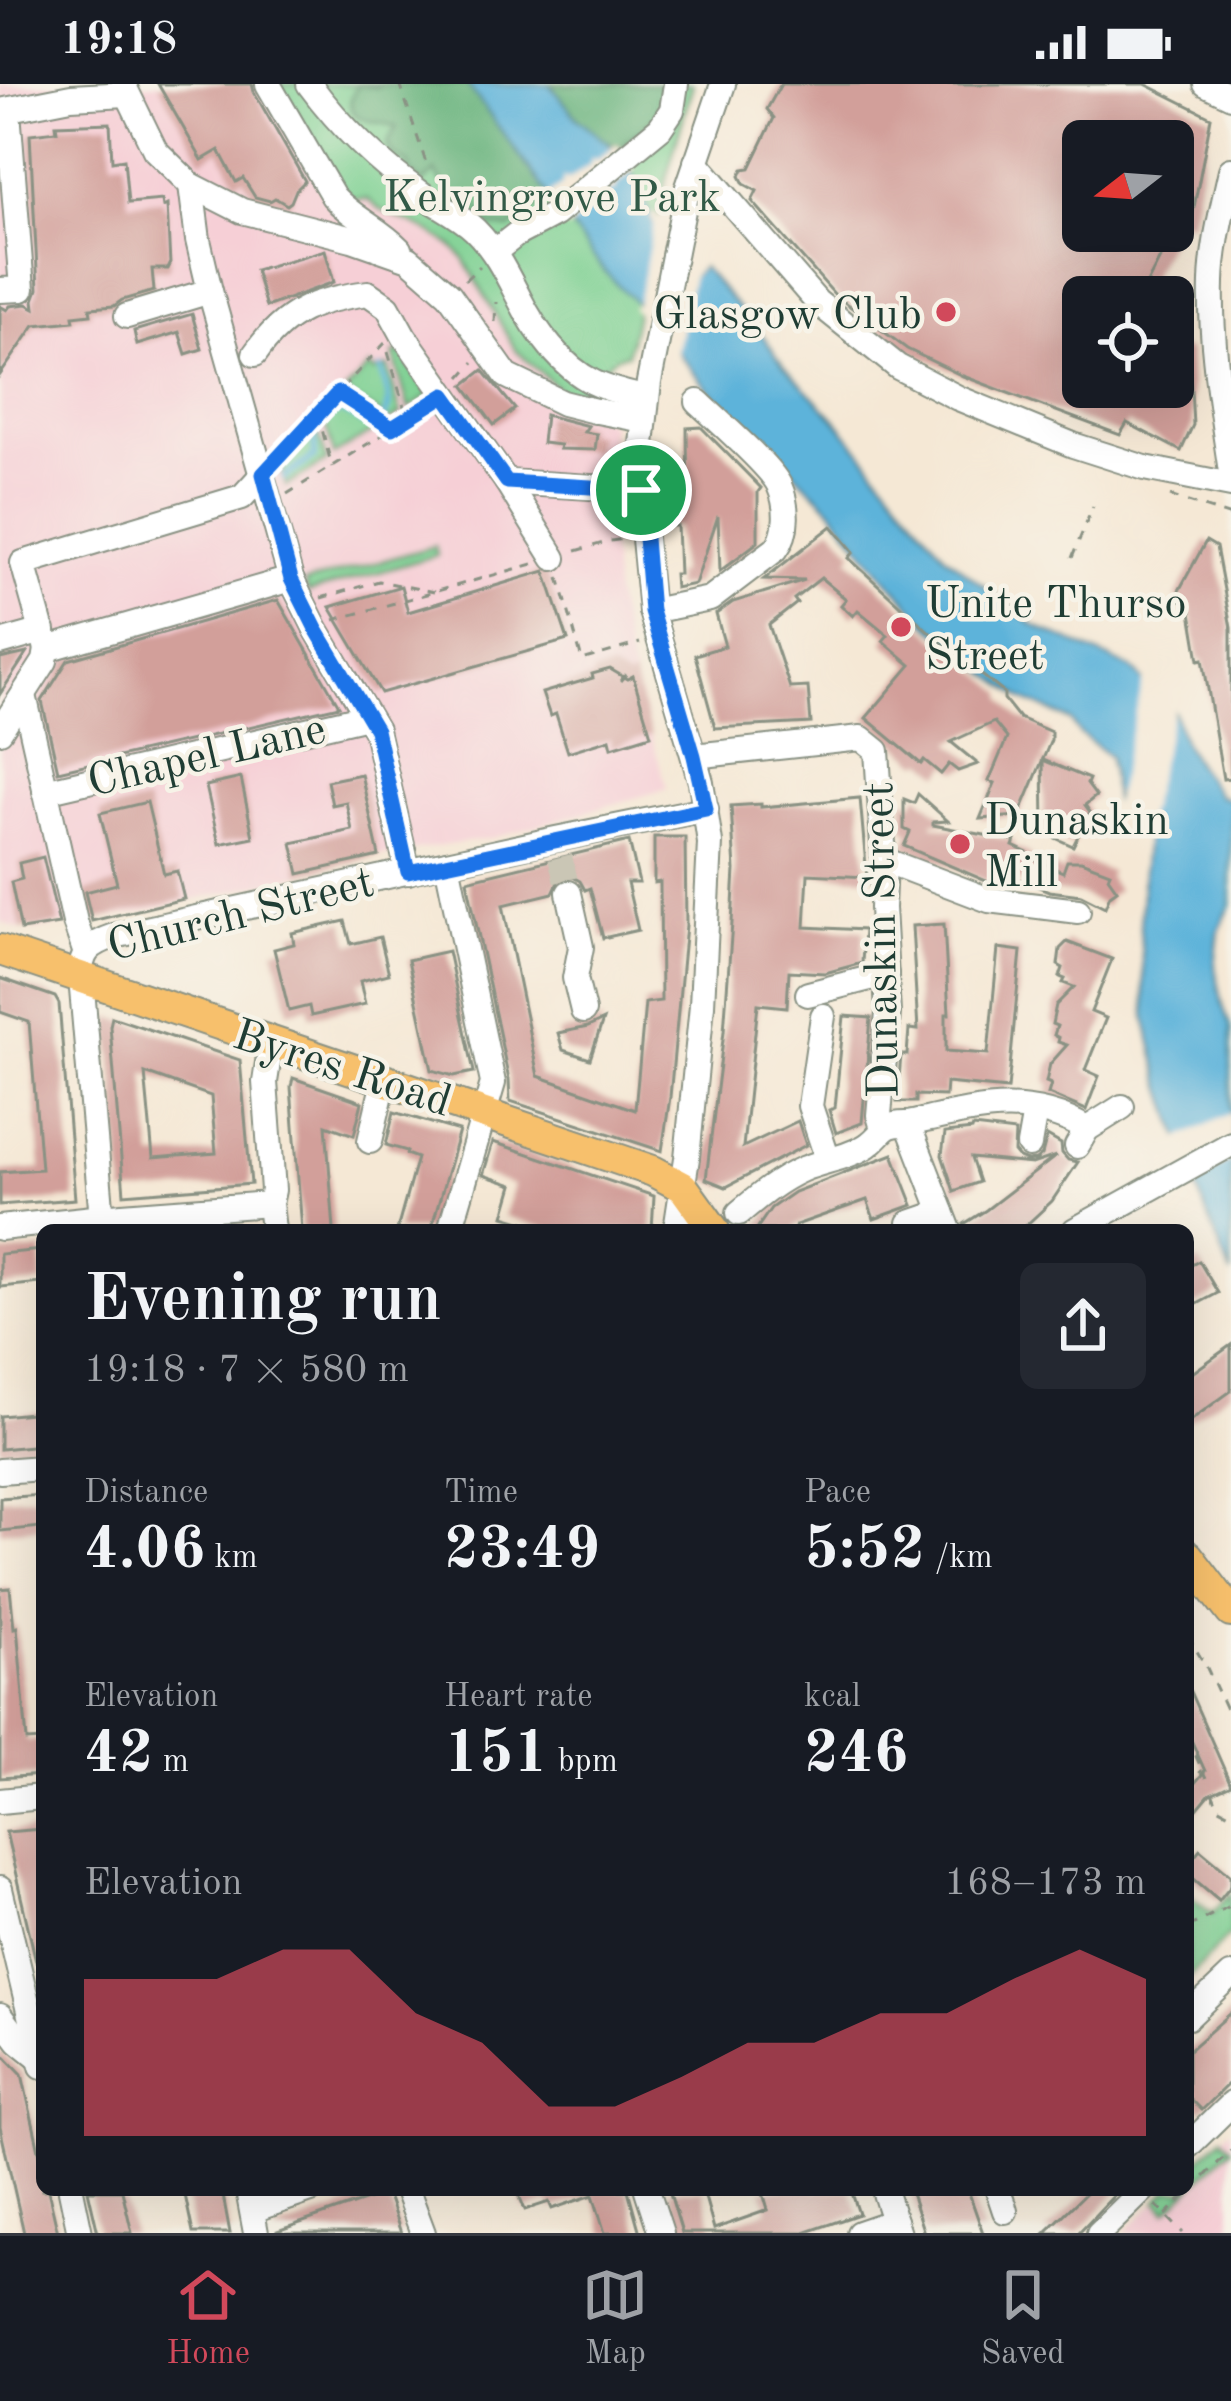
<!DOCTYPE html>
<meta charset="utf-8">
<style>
body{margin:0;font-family:"Old Standard TT",serif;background:#242831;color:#f1f3f6;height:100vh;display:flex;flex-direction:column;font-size:45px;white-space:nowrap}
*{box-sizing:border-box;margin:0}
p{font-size:39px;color:#9ea1a6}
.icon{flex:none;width:66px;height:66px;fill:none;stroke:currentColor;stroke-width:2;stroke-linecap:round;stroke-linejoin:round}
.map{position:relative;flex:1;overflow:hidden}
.sheet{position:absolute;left:36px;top:1140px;width:1158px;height:972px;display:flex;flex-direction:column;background:#171b24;border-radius:18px;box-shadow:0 12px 48px #0002}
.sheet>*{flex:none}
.needle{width:78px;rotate:253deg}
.fabs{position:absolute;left:1062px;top:36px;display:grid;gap:24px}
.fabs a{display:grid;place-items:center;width:132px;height:132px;border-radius:18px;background:#171b24;box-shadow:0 12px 48px #0002;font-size:60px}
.pin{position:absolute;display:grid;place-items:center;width:102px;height:102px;color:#fff;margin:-51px;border:6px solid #fff;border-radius:50%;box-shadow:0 3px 12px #0007}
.round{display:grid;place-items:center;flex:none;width:126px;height:126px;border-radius:18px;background:#242831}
.summary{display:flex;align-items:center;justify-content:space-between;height:204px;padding:0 48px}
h1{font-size:66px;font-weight:700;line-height:90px}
.figures{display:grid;grid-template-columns:repeat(3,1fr);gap:18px;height:204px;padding:12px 48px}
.figures div{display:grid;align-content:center}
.figures b{font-size:60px;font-weight:700}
.figures small{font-size:33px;font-weight:400}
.figures p{font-size:33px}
.chart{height:336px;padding:24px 48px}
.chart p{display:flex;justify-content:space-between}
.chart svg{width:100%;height:216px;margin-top:12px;fill:#d1495b;opacity:.7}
.status{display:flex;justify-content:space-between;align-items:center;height:84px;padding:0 60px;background:#171b24;direction:ltr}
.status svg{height:33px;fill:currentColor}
.tab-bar{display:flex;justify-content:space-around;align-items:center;height:168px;border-top:3px solid #363941;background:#171b24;font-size:33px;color:#9ea1a6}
.tab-bar a{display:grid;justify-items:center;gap:6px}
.tab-bar .selected{color:#d1495b}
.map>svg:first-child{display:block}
</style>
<div class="status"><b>19:18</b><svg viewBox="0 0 49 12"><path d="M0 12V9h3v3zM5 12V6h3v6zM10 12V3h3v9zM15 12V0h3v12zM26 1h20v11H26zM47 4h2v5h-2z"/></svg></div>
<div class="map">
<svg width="1231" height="2149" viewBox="0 0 1231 2149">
<rect width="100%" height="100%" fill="#f7f3e8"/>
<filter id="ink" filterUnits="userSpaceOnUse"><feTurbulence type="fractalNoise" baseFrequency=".00833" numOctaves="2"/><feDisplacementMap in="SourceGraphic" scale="24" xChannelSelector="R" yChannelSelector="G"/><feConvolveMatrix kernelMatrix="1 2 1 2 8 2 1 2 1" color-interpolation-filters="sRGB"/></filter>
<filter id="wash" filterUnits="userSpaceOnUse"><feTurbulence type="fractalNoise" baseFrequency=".004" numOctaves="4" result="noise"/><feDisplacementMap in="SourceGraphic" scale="48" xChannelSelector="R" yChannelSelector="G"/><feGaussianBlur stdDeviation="2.7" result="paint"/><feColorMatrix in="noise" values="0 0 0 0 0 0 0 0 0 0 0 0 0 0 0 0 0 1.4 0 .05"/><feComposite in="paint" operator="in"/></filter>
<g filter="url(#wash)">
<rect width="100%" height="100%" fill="#f5e8d5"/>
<!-- built -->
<g fill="#f6cfd6">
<polygon points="0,0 278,0 367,115 379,125 426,146 451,162 464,175 515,265 611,340 607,414 615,510 627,570 667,705 492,754 379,772 134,830 34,846 33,843 21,846 0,838"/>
<polygon points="1231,2044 1231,2149 1124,2149 1168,2106 1188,2106 1188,2086"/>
</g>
<!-- green -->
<g fill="#7dd092" stroke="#4e8663" stroke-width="3">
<path d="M 278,0 L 693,0 L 668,87 L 627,270 C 602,272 601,294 598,315 L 565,311 L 515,265 L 464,175 L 451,161 L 426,146 L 379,125 L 367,115 L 349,115 Z"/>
<polygon points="400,268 430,311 409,325 393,270"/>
<polygon points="370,282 374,288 388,283 401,330 390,337 345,308"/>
<polygon points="338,315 381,343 334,371 323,332"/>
<polygon points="316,340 327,377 286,402 280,378"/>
<polygon points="435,462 437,471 308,509 305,499"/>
<polygon points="1231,1809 1231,1849 1188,1894 1188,1811 1212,1829"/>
<polygon points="1222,2053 1231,2064 1167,2127 1157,2117 1168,2106 1188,2106 1188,2086"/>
</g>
<!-- forest -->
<g fill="#66b27c" stroke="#427858" stroke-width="3">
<path d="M 358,0 L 377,3 L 379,0 L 467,0 L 554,118 L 547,118 L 510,145 L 490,142 L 483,129 C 459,123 447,110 436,88 L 423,99 L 410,88 L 409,81 L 392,70 L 387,61 L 396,43 C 376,35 333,40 358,0 Z"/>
<path d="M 550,0 L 660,0 L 665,17 L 663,28 L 620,62 C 589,54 569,24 550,0 Z"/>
</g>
<!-- water -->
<polygon fill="#5db3da" stroke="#3e7887" stroke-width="3" points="467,0 549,0 576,33 610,60 632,89 654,139 693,191 702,183 762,251 783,281 835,335 945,471 1033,541 1132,585 1174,628 1184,659 1197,681 1219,712 1231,716 1231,820 1219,846 1215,881 1223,922 1231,944 1231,1191 1198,1108 1160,994 1146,933 1140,844 1145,753 1116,733 1109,672 1079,649 1071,637 1024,615 995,595 931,543 881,488 830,423 709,306 637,220 604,187"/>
<!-- pier -->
<g fill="#f5e8d5">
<polygon points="617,59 636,84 616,102 616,108 611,107 591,124 591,130 587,129 567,146 542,111 547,112 562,101 563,93 569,95 590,80 591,73 597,75"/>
<polygon points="656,128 659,136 695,183 698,179 701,183 693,191 677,267 682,278 679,281 632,223 637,220 654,140 650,132"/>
<polygon points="1145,591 1175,620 1147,731 1141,784 1137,783 1139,755 1110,735"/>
<polygon points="1231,1029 1231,1077 1191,1097 1178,1055"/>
</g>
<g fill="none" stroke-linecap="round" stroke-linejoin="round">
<!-- stream -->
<g stroke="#5db3da" stroke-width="6">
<path d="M 381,285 C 385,301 394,319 384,333"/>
<polyline points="324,337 336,328 343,328 368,341 375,339"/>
<polyline points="284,394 315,372 314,349 317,344"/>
</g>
</g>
<g id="blocks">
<!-- building -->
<g fill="#d29f9a" fill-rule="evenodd">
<polygon points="158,0 252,0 254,8 305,97 296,106 291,118 287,121 275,114 270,117 255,113 243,94 236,98 219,66 202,76"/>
<polygon points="781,0 1145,0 1211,33 1191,139 1173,133 1173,57 1083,57 1083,147 1174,147 1140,213 1083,213 1083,303 1173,303 1173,259 1189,268 1193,341 1181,367 1127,339 1120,351 963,292 907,265 836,212 752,117 757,107 744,100 740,92 743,85 750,84 774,34 767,25"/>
<polygon points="110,39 112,77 124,75 128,119 162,116 163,123 167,121 170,181 168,185 152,185 154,207 122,216 114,222 90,224 91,230 73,232 74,237 35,241 0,291 0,222 7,226 10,222 27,220 35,224 34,216 38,205 30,50 57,47 56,41"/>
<polygon points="325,166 334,198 266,223 255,186"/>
<polygon points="192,230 202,265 186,270 179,248 137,261 134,247"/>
<polygon points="483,286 515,325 494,341 464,301"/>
<polygon points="545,331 588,342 584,348 597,350 595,366 559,365 560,361 542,359"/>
<polygon points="701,343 761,404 758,408 758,458 720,487 718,432 695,500 675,504 674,490 679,490 677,442 666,442 665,423 688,422 687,344"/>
<polygon points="832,442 854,468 849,474 934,552 1004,609 1004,615 1019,634 1051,648 1051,656 1019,732 980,735 995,699 989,697 1007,654 994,638 951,658 978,680 958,687 949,680 941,690 924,676 921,680 866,634 911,581 883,557 888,551 858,526 853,532 841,521 846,515 821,494 794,515 797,519 769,541 790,604 808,603 811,639 715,644 695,571 725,562 716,530 733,518 805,496 764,495"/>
<polygon points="1206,457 1216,463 1231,544 1231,694 1223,695 1203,575 1199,576 1190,522 1175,514"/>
<polygon points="545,487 568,556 381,609 330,523 401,502 408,528"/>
<polygon points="278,516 339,622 58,687 42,617 68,576"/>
<polygon points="27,569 0,610 0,575"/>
<polygon points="610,585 627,595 633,592 651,651 612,663 610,655 568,668 556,630 550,632 542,609 593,594 592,590"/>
<polygon points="1043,676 1089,695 1087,700 1096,712 1085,721 1090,728 1073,762 1051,752 1044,744"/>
<polygon points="361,690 379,772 299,790 292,759 352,746 346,718 332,721 327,697"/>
<polygon points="241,694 253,753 219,760 206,702"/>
<polygon points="918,710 948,737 933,738 933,741 1015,757 1013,762 1030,770 1029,773 1063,788 1067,777 1081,777 1110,788 1108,793 1117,806 1110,811 1105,823 1081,811 1049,807 1019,795 1016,803 993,800 904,762 910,748 904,745 904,715 914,719"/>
<polygon points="860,714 867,793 808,790 805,843 864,846 862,879 825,889 789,887 787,923 758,920 743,1063 798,1037 806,1061 726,1103 706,1095 724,947 732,839 735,786 731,722 761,720 761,723"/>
<polygon points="147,718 164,790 177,787 184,815 92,837 85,808 117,800 100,729"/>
<polygon points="654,753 685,753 686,841 670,1013 662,1067 510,1017 509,996 467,796 629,757 639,799 627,799 638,846 603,854 590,804 585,806 580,797 573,793 559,796 553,809 503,821 538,992 635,1026 645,919 661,917 660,798 654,799"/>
<polygon points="43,773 59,840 21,846 11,798 22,795 19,779"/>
<polygon points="345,837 351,860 380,853 389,890 360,897 365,920 311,932 309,922 289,927 274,865 294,860 292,849"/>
<polygon points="944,840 949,930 946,930 946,967 988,970 998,864 1021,867 1008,1005 946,999 945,1012 916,1011 916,1018 897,1018 901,971 907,971 909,945 918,946 912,842"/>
<polygon points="1067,858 1112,875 1091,928 1106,934 1085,986 1099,992 1086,1026 1048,1010 1051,1000 1046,998 1050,980 1067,961 1058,958 1059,954 1054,951 1057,942 1052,940 1056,921 1074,903 1063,899 1065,895 1060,893 1063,884 1058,881 1060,865"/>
<polygon points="448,867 474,988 454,992 432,986 408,876"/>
<polygon points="0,894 55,913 59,920 75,1115 0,1121 0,1088 41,1085 29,938 0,928"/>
<polygon points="844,932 871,934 862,1039 836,1049 829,1026 835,1024"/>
<path d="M 112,933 L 240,976 L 251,1100 L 124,1110 L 110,942 ZM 145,989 L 211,1012 L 216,1069 L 153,1074 Z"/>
<polygon points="603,936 590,975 563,966 558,949 588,943"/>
<polygon points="293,994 362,1018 354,1051 326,1041 334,1146 302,1146 291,1003"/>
<polygon points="394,1028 459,1047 431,1146 397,1146 417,1074 406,1070 407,1067 386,1061"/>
<polygon points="973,1043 1015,1048 1014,1068 1019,1074 1027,1077 1036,1076 1042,1071 1047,1052 1061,1060 1062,1069 1068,1076 1078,1078 1052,1117 1021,1146 965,1146 964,1140 986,1126 1056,1072 1032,1080 971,1074 979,1098 954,1107 942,1071 945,1049 972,1046"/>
<polygon points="493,1058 654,1112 652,1146 551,1146 504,1132 513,1101 483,1091"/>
<polygon points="893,1070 913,1121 874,1135 867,1116 796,1141 794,1146 756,1146 771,1124 794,1108"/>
<polygon points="42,1166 42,1199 0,1203 0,1170"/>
<polygon points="1199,1177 1218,1209 1188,1225 1188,1183"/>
<polygon points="1231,1261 1231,1307 1188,1338 1188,1292"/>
<polygon points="42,1328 42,1361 0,1365 0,1332"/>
<polygon points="42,1411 42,1443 0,1447 0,1414"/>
<polygon points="10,1504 14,1544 17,1543 27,1657 42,1656 42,1691 0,1694 0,1505"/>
<polygon points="1188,1603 1231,1701 1209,1711 1188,1736 1188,1707 1205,1687 1188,1649"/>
<polygon points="42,1745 42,1876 36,1877 6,1748"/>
<polygon points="1188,1765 1195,1771 1200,1765 1231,1791 1231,1801 1219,1816 1188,1790"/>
<polygon points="1231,1929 1231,1997 1201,2026 1188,2013 1188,1967"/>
<polygon points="0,1967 22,1990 42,2080 42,2106 48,2106 58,2149 24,2149 0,2043"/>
<polygon points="88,2106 122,2106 132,2149 98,2149"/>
<polygon points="184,2106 222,2106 230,2149 193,2149"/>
<polygon points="517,2106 628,2106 640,2149 605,2149 593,2111 552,2125 549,2118 525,2126"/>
<polygon points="669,2106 703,2106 714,2145 768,2126 762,2106 851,2106 859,2130 804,2149 682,2149"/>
<polygon points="910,2106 968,2106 983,2149 924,2149"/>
<polygon points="1089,2106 1119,2106 1078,2149 1045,2149"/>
<polygon points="387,2109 401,2149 277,2149 277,2147"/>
</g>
</g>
</g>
<g filter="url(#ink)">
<use href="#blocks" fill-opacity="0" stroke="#8a9284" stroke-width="3"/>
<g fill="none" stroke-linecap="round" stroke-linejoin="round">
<!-- minor-tunnel -->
<polyline stroke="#cac6b5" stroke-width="24" stroke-dasharray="24 12" stroke-linecap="butt" points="560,773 569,809"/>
<defs>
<g id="minor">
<polyline points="123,0 155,66 191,101 242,127 352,155 409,175 449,210 507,292 563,319 595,327"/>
<path d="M 268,0 L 333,112 C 352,134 379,144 399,165"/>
<path d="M 309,0 C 340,42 379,80 422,110 C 439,122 459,131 475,146 C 496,167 507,191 520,216 C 535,246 562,283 593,298 C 609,306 629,310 646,315"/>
<polyline points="1206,0 1231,12"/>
<polyline points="0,27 71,13 127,10"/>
<polyline points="696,78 817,218 898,283 958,314 1073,361 1145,384 1231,401"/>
<path d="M 1231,86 C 1223,123 1213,160 1212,198 C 1210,262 1222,325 1231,388"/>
<polyline points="191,101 198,156 210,207 291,495 316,545 376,646 408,788"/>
<polyline points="494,168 517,150 555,130 660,44 672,26 676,0"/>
<polyline points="0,206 22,205 8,27"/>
<polyline points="127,232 210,207"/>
<path d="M 255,270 C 286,226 316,216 368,209 L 388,223 L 404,252 L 507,398 L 641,406"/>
<polyline points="597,327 644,336"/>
<polyline points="263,390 242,413 23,479 47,565 291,495"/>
<polyline points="507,398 554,474"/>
<path d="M 651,527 L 710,515 L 776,465 C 789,448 788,421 779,401 C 770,382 716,335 698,318"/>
<polyline points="0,559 43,547"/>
<polyline points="24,611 75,838 85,867"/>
<polyline points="0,647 45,577 47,565"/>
<polyline points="694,672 861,654 877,667 884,776 882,824 888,929 879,1031 883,1045"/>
<polyline points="45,707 367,632"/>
<polyline points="884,776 989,816 1078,827"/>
<polyline points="447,779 493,999 450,1146"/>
<polyline points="569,809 581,863 575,894 583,927"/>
<polyline points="808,910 886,890"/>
<polyline points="823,932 810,1022 828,1076"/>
<polyline points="271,959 265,998 273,1106 270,1120 273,1146"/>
<polyline points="908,1040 949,1146"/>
<polyline points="370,1057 384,997"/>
<polyline points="1029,1061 1035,1027"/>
<polyline points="1077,1062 1087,1045 1122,1023"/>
<path d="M 739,1129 C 759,1112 778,1096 803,1085 C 823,1077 850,1073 868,1061 C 885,1049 881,1039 908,1040 C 973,1026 1025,1009 1087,1045"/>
<polyline points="910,1139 942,1128"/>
<polyline points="0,1144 122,1131 270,1120"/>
<path d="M 103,1146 L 81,894 C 80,868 90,860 114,852 L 556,755 L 706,725"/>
<polyline points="676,1146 687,1074 702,921 710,759 701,698 651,527 643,444 641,369 649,298 687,106 723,0"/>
<polyline points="1075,1146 1231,1060"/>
<polyline points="0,1387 42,1384"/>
<polyline points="0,1717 42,1713"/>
<polyline points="0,1805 42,1982"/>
<polyline points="0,1932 19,1957 40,1974"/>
<polyline points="1188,1933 1231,1892"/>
<polyline points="1188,2062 1231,2020"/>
<polyline points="71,2106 80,2149"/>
<polyline points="248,2106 256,2149"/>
<polyline points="407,2106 423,2149"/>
<polyline points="647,2106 661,2149"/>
<polyline points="884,2106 898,2149"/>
<polyline points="998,2106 1005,2127"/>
<polyline points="253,2126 311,2106"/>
<polyline points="859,2149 894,2137"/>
<polyline points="1099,2149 1143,2106"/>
</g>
<g id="major">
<polyline points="0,866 653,1087 683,1103 714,1146"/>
<polyline points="1188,1472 1231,1528"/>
</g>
</defs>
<!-- minor casing -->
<use href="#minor" stroke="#8a9284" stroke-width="28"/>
<!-- major casing -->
<use href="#major" stroke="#8a9284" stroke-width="34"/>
<!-- path -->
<g stroke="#8a9284" stroke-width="3" stroke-dasharray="9 9" stroke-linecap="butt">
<polyline points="400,0 428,85"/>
<polyline points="465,196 480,182"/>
<polyline points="495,238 496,218"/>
<polyline points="388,268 407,333"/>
<polyline points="461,293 474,278"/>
<polyline points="338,309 390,343"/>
<polyline points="318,330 332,383"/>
<polyline points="280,370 385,259"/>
<polyline points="287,410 427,323"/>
<polyline points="1170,412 1231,432"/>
<polyline points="576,467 610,457 625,455"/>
<polyline points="1072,474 1093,422"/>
<polyline points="559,493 582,576 640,559"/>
<polyline points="321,514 379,497 434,508"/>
<polyline points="334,536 533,480"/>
<polyline points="620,597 630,586"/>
<polyline points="1188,1552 1207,1584 1231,1636"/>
<polyline points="1188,1655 1206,1694"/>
<polyline points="1188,1703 1202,1686"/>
<polyline points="1212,1708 1218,1723 1231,1730"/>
<polyline points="1188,1843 1231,1821"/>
<polyline points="1156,2121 1183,2149"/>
<polyline points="1166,2131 1231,2066"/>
</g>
<!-- minor -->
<use href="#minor" stroke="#fff" stroke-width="24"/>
<!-- major -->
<use href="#major" stroke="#f7c06c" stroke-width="30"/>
</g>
</g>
<g fill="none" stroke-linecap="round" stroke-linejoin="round" filter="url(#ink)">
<defs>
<polygon id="route" points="338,309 392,344 445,311 507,398 641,406 651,527 694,672 706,725 408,788 376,646 316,545 291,495 263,390"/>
</defs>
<!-- route casing -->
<use href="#route" stroke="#fff" stroke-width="24"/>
<!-- route -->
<use href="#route" stroke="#1a73e8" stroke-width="15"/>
</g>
<!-- markers -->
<g fill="#d1495b" stroke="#f7f3e8" stroke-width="4.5">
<circle cx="946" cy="228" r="12"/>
<circle cx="901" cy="543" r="12"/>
<circle cx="960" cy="760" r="12"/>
</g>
<g text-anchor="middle" stroke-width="9" stroke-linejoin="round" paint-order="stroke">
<!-- park labels -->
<g font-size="45" fill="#325a47" stroke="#f7f3e8">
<text x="552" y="127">Kelvingrove Park</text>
</g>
<!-- poi labels -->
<g font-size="45" fill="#1f3d34" stroke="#f7f3e8" text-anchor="start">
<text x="922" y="244" text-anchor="end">Glasgow Club</text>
<text x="925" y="533">Unite Thurso<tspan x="925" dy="52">Street</tspan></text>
<text x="984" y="750">Dunaskin<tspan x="984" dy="52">Mill</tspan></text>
</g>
<!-- street labels -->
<g font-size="45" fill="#1f3d34" stroke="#f7f3e8">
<text transform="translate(206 669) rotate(-13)" y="16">Chapel Lane</text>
<text transform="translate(240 828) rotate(-14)" y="16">Church Street</text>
<text transform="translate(879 856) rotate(-91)" y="16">Dunaskin Street</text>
<text transform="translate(343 982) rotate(18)" y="16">Byres Road</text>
</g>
</g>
</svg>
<div class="fabs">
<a><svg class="needle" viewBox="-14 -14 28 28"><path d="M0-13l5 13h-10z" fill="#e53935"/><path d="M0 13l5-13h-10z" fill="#9ea1a6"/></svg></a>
<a><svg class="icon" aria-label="locate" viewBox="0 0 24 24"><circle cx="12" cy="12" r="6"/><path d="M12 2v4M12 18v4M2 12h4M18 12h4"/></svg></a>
</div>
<div class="pin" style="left:641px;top:406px;background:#1e9e55"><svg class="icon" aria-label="arrive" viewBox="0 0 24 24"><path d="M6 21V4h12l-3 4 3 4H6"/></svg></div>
<section class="sheet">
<div class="summary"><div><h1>Evening run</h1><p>19:18 · 7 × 580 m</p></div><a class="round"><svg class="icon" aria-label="share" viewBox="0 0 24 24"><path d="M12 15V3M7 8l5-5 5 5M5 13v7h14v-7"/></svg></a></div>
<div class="figures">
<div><p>Distance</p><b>4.06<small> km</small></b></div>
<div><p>Time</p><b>23:49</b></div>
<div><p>Pace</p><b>5:52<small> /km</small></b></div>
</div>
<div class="figures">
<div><p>Elevation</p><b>42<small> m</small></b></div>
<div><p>Heart rate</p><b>151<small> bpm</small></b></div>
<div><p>kcal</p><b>246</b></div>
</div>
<div class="chart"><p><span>Elevation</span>168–173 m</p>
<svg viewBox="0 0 160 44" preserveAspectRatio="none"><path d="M0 44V12L10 12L20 12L30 6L40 6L50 19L60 25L70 38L80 38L90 32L100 25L110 25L120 19L130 19L140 12L150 6L160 12V44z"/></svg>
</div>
</section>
</div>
<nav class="tab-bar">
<a class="selected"><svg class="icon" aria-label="home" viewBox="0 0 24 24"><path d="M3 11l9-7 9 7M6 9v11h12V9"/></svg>Home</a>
<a><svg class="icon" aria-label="map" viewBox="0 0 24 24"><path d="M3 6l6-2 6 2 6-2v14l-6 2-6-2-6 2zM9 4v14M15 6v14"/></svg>Map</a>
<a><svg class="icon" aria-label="saved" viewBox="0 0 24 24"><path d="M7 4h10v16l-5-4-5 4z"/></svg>Saved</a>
</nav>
